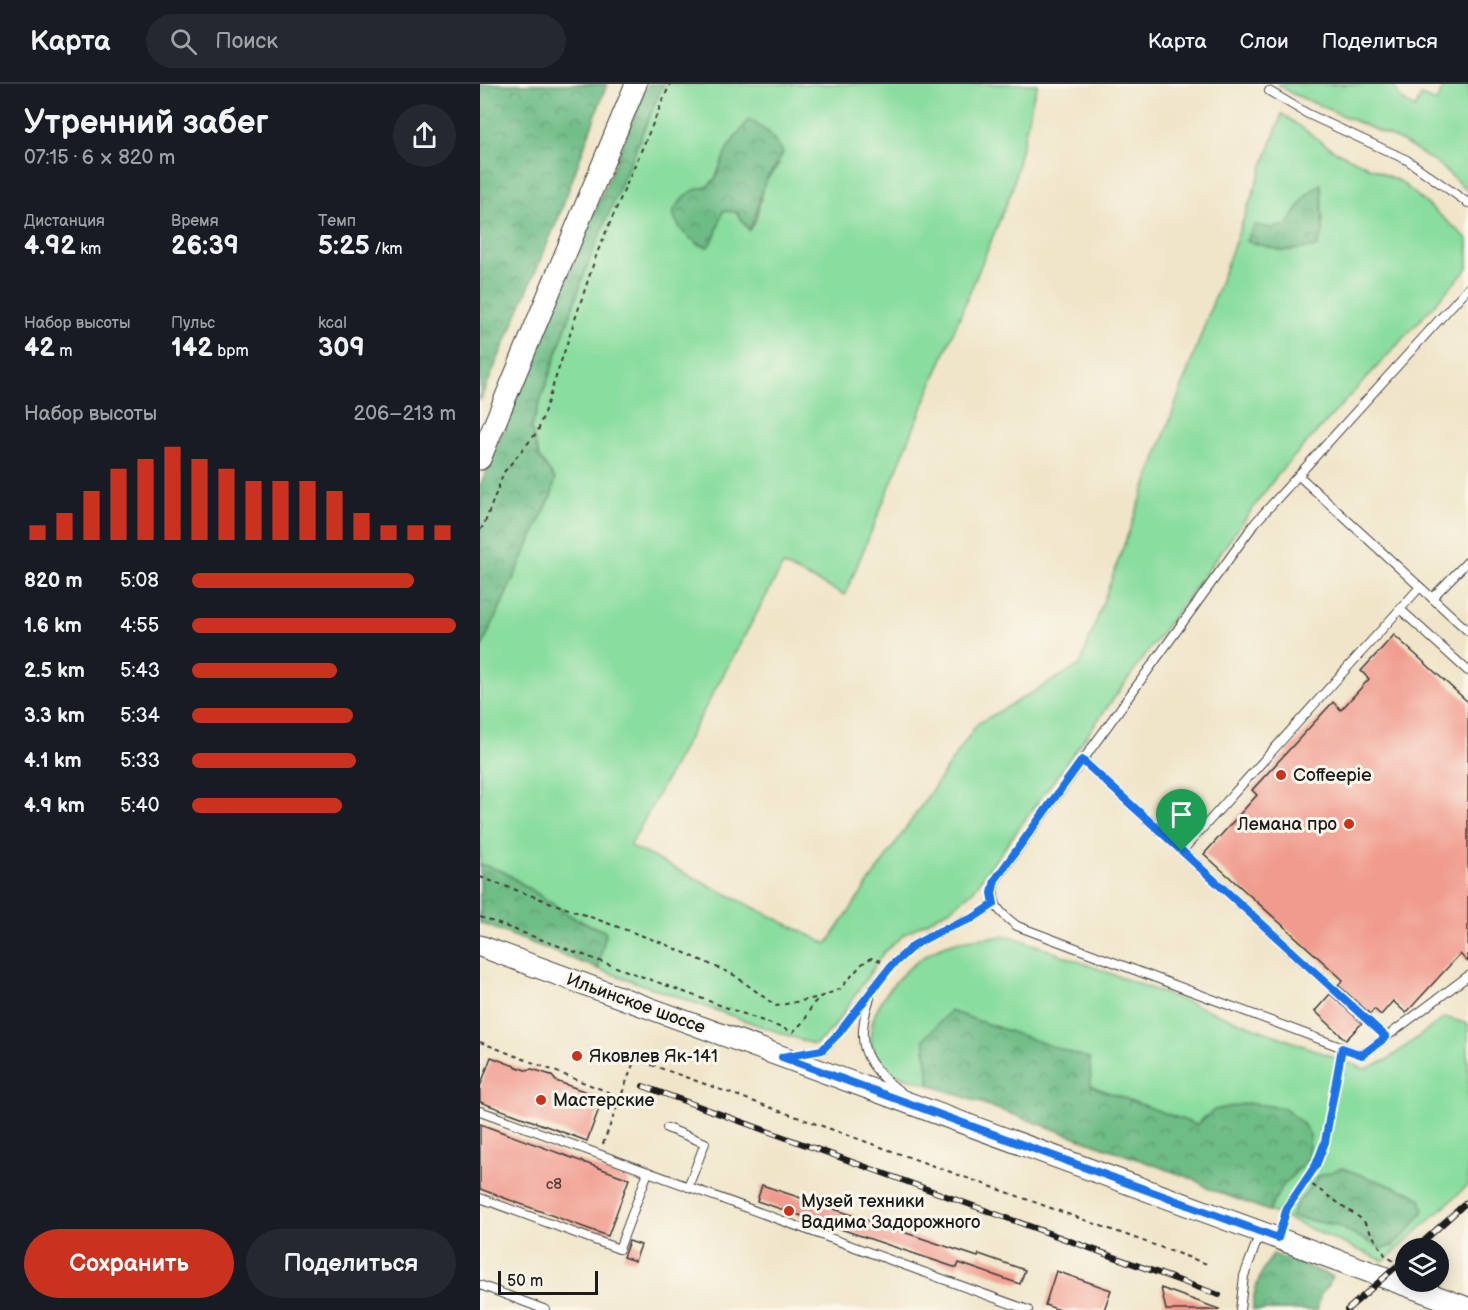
<!DOCTYPE html>
<html lang="ru">
<meta charset="utf-8">
<style>
body{margin:0;font-family:"Balsamiq Sans",sans-serif;background:#242831;color:#f1f3f6;height:100vh;display:flex;flex-direction:column;font-size:22px;white-space:nowrap}
*{box-sizing:border-box;margin:0}
p{font-size:20px;color:#9ea1a6}
.icon{flex:none;width:33px;height:33px;fill:none;stroke:currentColor;stroke-width:2;stroke-linecap:round;stroke-linejoin:round}
.map{position:relative;flex:1;overflow:hidden}
.panel{display:flex;flex-direction:column;background:#171b24;width:480px}
.panel>*{flex:none}
.buttons{position:absolute;left:915px;top:1154px;display:grid;gap:12px}
.buttons a{display:grid;place-items:center;width:54px;height:54px;border-radius:50%;background:#171b24;box-shadow:0 3px 15px #0003;font-size:30px}
.scale{position:absolute;left:18px;bottom:15px;width:100px;box-sizing:border-box;padding-left:6px;border:3px solid #1c1c1c;border-top:0;font-size:16px;line-height:21px;white-space:nowrap;color:#1c1c1c;-webkit-text-stroke:4px #fbf7ec;paint-order:stroke}
.pin{position:absolute;display:grid;place-items:center;width:51px;height:51px;color:#fff;margin:-62px -26px;border-radius:50% 50% 50% 0;rotate:-45deg;box-shadow:0 0 6px #0007}
.pin .icon{rotate:45deg}
.round{display:grid;place-items:center;flex:none;width:63px;height:63px;border-radius:32px;background:#242831}
.head{display:flex;align-items:center;justify-content:space-between;height:102px;padding:0 24px}
h1{font-size:33px;font-weight:700;line-height:45px}
.figures{display:grid;grid-template-columns:repeat(3,1fr);gap:9px;height:102px;padding:6px 24px}
.figures div{display:grid;align-content:center}
.figures b{font-size:26px;font-weight:700}
.figures small{font-size:16px;font-weight:400}
.figures p{font-size:16px}
.chart{height:168px;padding:12px 24px}
.chart p{display:flex;justify-content:space-between}
.chart svg{width:100%;height:108px;margin-top:6px;stroke:#c8321e;stroke-width:6}
.action{display:flex;gap:12px;margin-top:auto;padding:12px 24px}
.action a{flex:1;height:69px;border-radius:36px;background:#c8321e;color:#fff;font-size:24px;font-weight:700;line-height:69px;text-align:center}
.action a+a{background:#242831;color:#f1f3f6}
ul{padding:0 24px;list-style:none;font-size:20px}
li{display:grid;grid-template-columns:96px 72px 1fr;align-items:center;height:45px}
li i{height:15px;border-radius:8px;background:#c8321e}
header{display:flex;align-items:center;gap:36px;box-sizing:border-box;height:84px;padding:0 30px;background:#171b24;border-bottom:2px solid #363941}
header strong{font-size:28px}
nav{display:flex;gap:33px;margin-inline-start:auto;font-size:21px}
.search{width:420px;height:54px;background:#242831;display:flex;align-items:center;gap:15px;box-sizing:border-box;padding:0 21px;border-radius:33px;color:#9ea1a6;font-size:22px}
main{display:flex;flex:1;min-height:0}
.map>svg:first-child{display:block}
</style>
<header>
<strong>Карта</strong>
<div class="search"><svg class="icon" aria-label="search" viewBox="0 0 24 24"><circle cx="10" cy="10" r="6"/><path d="M15 15l6 6"/></svg>Поиск</div>
<nav><a>Карта</a><a>Слои</a><a>Поделиться</a></nav>
</header>
<main>
<section class="panel">
<div class="head"><div><h1>Утренний забег</h1><p>07:15 · 6 × 820 m</p></div><a class="round"><svg class="icon" aria-label="share" viewBox="0 0 24 24"><path d="M12 15V3M7 8l5-5 5 5M5 13v7h14v-7"/></svg></a></div>
<div class="figures">
<div><p>Дистанция</p><b>4.92<small> km</small></b></div>
<div><p>Время</p><b>26:39</b></div>
<div><p>Темп</p><b>5:25<small> /km</small></b></div>
</div>
<div class="figures">
<div><p>Набор высоты</p><b>42<small> m</small></b></div>
<div><p>Пульс</p><b>142<small> bpm</small></b></div>
<div><p>kcal</p><b>309</b></div>
</div>
<div class="chart"><p><span>Набор высоты</span>206–213 m</p>
<svg viewBox="0 0 160 44" preserveAspectRatio="none"><path d="M5 44V38M15 44V33M25 44V24M35 44V15M45 44V11M55 44V6M65 44V11M75 44V15M85 44V20M95 44V20M105 44V20M115 44V24M125 44V33M135 44V38M145 44V38M155 44V38"/></svg>
</div>
<ul>
<li><b>820 m</b>5:08<i style="width:84%"></i></li>
<li><b>1.6 km</b>4:55<i style="width:100%"></i></li>
<li><b>2.5 km</b>5:43<i style="width:55%"></i></li>
<li><b>3.3 km</b>5:34<i style="width:61%"></i></li>
<li><b>4.1 km</b>5:33<i style="width:62%"></i></li>
<li><b>4.9 km</b>5:40<i style="width:57%"></i></li>
</ul>
<div class="action"><a>Сохранить</a><a>Поделиться</a></div>
</section>
<div class="map">
<svg width="988" height="1226" viewBox="0 0 988 1226">
<defs>
<pattern id="forest-crowns" width="20" height="18" patternUnits="userSpaceOnUse" patternTransform="scale(1.5)"><rect width="20" height="18" fill="#6ebc86"/><path d="M2 6a3 3 0 1 1 6 0M12 15a3 3 0 1 1 6 0" fill="none" stroke="#5a986d"/></pattern>
</defs>
<rect width="100%" height="100%" fill="#fbf7ec"/>
<filter id="ink" filterUnits="userSpaceOnUse"><feTurbulence type="fractalNoise" baseFrequency=".0167" numOctaves="2"/><feDisplacementMap in="SourceGraphic" scale="12" xChannelSelector="R" yChannelSelector="G"/><feConvolveMatrix kernelMatrix="1 2 1 2 8 2 1 2 1" color-interpolation-filters="sRGB"/></filter>
<filter id="wash" filterUnits="userSpaceOnUse"><feTurbulence type="fractalNoise" baseFrequency=".008" numOctaves="4" result="noise"/><feDisplacementMap in="SourceGraphic" scale="24" xChannelSelector="R" yChannelSelector="G"/><feGaussianBlur stdDeviation="1.35" result="paint"/><feColorMatrix in="noise" values="0 0 0 0 0 0 0 0 0 0 0 0 0 0 0 0 0 1.4 0 .05"/><feComposite in="paint" operator="in"/></filter>
<g filter="url(#wash)">
<rect width="100%" height="100%" fill="#f0e5c9"/>
<!-- grass -->
<g fill="#89dd9f" stroke="#527c5e" stroke-width="1.5" fill-rule="evenodd">
<path d="M 183,0 L 558,0 L 553,14 L 532,106 L 365,511 L 303,481 L 150,762 L 347,860 L 497,640 L 600,581 L 802,30 L 855,67 L 921,98 L 988,155 L 988,184 L 798,390 L 492,808 L 472,824 L 426,849 L 404,868 L 353,944 L 335,961 L 118,885 L 126,848 L 94,834 L 24,788 L 0,780 L 0,567 L 72,410 L 75,395 L 59,373 L 51,344 L 108,179 ZM 248,63 L 299,80 L 284,99 L 276,136 L 269,146 L 256,128 L 243,127 L 235,152 L 227,163 L 216,160 L 227,103 L 235,95 ZM 841,100 L 843,148 L 766,157 L 775,141 L 791,144 L 808,141 L 827,110 Z"/>
<polygon points="798,0 912,0 922,16 935,24 941,12 956,18 965,0 988,0 988,107 958,80 923,58 811,9"/>
<path d="M 531,852 L 885,985 L 907,976 L 965,933 L 988,940 L 988,1101 L 904,1177 L 789,1127 L 801,1104 L 827,1076 L 830,1051 L 725,1032 L 717,1041 L 611,1002 L 444,955 L 450,1001 C 437,996 419,993 407,986 C 404,984 401,979 399,976 C 371,937 422,883 455,866 C 478,854 505,854 531,852 ZM 816,1121 L 914,1162 L 903,1165 L 856,1141 L 812,1133 Z"/>
</g>
<!-- forest -->
<g fill="url(#forest-crowns)" stroke="#456c51" stroke-width="1.5">
<polygon points="0,0 127,0 78,135 0,317"/>
<polygon points="168,0 183,0 108,179 51,344 59,373 75,395 72,410 0,567 0,402"/>
<path d="M 269,35 L 289,49 L 303,68 C 298,83 288,89 284,101 C 278,116 278,132 269,146 L 256,128 L 243,127 L 235,152 L 228,163 C 210,158 197,145 193,128 C 201,114 211,104 227,103 L 235,95 L 248,63 Z"/>
<polygon points="841,100 843,148 837,163 803,167 766,157 775,141 791,144 808,141 827,110"/>
<polygon points="0,780 24,788 94,834 126,848 118,885 0,839"/>
<polygon points="470,927 610,975 611,1002 717,1041 734,1026 768,1019 805,1024 823,1040 830,1051 827,1076 801,1104 789,1127 727,1104 716,1096 450,1001 444,955"/>
<path d="M 862,1084 L 931,1109 L 941,1115 L 944,1126 C 933,1141 922,1159 903,1165 L 856,1141 L 811,1133 L 816,1121 L 839,1092 Z"/>
<path d="M 793,1170 L 852,1192 L 849,1201 L 841,1209 L 837,1226 L 773,1226 C 772,1205 781,1187 793,1170 Z"/>
</g>
<g id="blocks">
<!-- building -->
<g fill="#f09b8d">
<polygon points="914,551 988,618 988,878 980,870 926,929 913,917 901,931 894,925 890,930 858,901 863,896 724,770 777,711 772,706 853,618 861,626 889,595 881,587"/>
<polygon points="850,910 882,939 866,956 835,927"/>
<polygon points="11,973 45,986 52,985 71,991 76,997 123,1014 107,1057 0,1018 0,1003"/>
<polygon points="0,1040 149,1095 128,1152 0,1105"/>
<polygon points="282,1101 498,1173 499,1170 545,1186 540,1200 479,1179 477,1184 277,1117"/>
<polygon points="149,1157 161,1161 155,1177 143,1173"/>
<polygon points="576,1187 631,1206 624,1226 580,1226 565,1221"/>
<polygon points="681,1204 739,1225 738,1226 686,1226"/>
</g>
</g>
</g>
<g filter="url(#ink)">
<use href="#blocks" fill-opacity="0" stroke="#3c3a36" stroke-width="1.5"/>
<g fill="none" stroke-linecap="round" stroke-linejoin="round">
<defs>
<g id="lane">
<polyline points="789,7 828,30 927,76 988,119"/>
<path d="M 988,204 L 775,439 L 515,797 C 510,821 519,828 537,842 L 882,971 L 988,892"/>
<polyline points="819,392 988,547"/>
<polyline points="952,514 988,477"/>
<polyline points="921,526 988,587"/>
<polyline points="602,676 702,767 940,503"/>
<polyline points="702,767 906,953"/>
<path d="M 390,914 C 374,960 384,980 422,1009"/>
<polyline points="317,971 342,966 351,958 411,882 434,861 460,847 493,834 515,820"/>
<polyline points="0,1027 548,1226"/>
<polyline points="187,1044 225,1059 208,1103"/>
<polyline points="0,1114 139,1165 168,1088"/>
<polyline points="0,1201 66,1226"/>
<polyline points="760,1226 764,1192 780,1149"/>
</g>
<g id="secondary">
<polyline points="0,375 156,0"/>
<polyline points="0,862 988,1224"/>
</g>
</defs>
<!-- lane casing -->
<use href="#lane" stroke="#3c3a36" stroke-width="10"/>
<!-- secondary casing -->
<use href="#secondary" stroke="#3c3a36" stroke-width="23"/>
<!-- path -->
<g stroke="#3c3a36" stroke-width="2" stroke-dasharray="4.5 4.5" stroke-linecap="butt">
<polyline points="0,446 4,441 24,388 58,347 117,169 190,0"/>
<polyline points="0,793 185,860 254,891 296,922 340,913"/>
<polyline points="0,833 313,948 325,936 332,921 340,913 360,905 382,880 391,874 401,877"/>
<polyline points="0,958 141,1013"/>
<polyline points="123,1060 155,975 730,1181"/>
<polyline points="825,1096 883,1136 905,1171 915,1178"/>
<path d="M 802,1139 C 810,1117 826,1100 836,1079 C 852,1047 854,1009 860,975"/>
</g>
<!-- lane -->
<use href="#lane" stroke="#fff" stroke-width="8"/>
<!-- secondary -->
<use href="#secondary" stroke="#fff" stroke-width="21"/>
<defs>
<g id="rail">
<polyline points="163,1002 739,1211"/>
<polyline points="936,1164 988,1117"/>
<polyline points="867,1226 926,1174"/>
</g>
</defs>
<!-- rail casing -->
<use href="#rail" stroke="#1c1c1c" stroke-width="6"/>
<!-- rail -->
<use href="#rail" stroke="#fbf7ec" stroke-width="4" stroke-dasharray="11" stroke-linecap="butt"/>
</g>
</g>
<g fill="none" stroke-linecap="round" stroke-linejoin="round" filter="url(#ink)">
<defs>
<polygon id="route" points="602,676 906,953 882,971 862,964 845,1058 836,1081 807,1124 798,1154 302,973 342,966 359,949 411,882 434,861 460,847 493,834 514,820 512,809 515,796"/>
</defs>
<!-- route casing -->
<use href="#route" stroke="#fff" stroke-width="12"/>
<!-- route -->
<use href="#route" stroke="#1a73e8" stroke-width="8"/>
</g>
<!-- markers -->
<g fill="#c8321e" stroke="#fbf7ec" stroke-width="2">
<circle cx="801" cy="691" r="6"/>
<circle cx="869" cy="740" r="6"/>
<circle cx="97" cy="972" r="6"/>
<circle cx="61" cy="1016" r="6"/>
<circle cx="309" cy="1127" r="6"/>
</g>
<g text-anchor="middle" stroke-width="6" stroke-linejoin="round" paint-order="stroke">
<!-- number labels -->
<g font-size="15" fill="#513c38">
<text x="74" y="1105">с8</text>
</g>
<!-- poi labels -->
<g font-size="18" fill="#1c1c1c" stroke="#fbf7ec" text-anchor="start">
<text x="813" y="697">Coffeepie</text>
<text x="857" y="746" text-anchor="end">Лемана про</text>
<text x="109" y="978">Яковлев Як-141</text>
<text x="73" y="1022">Мастерские</text>
<text x="321" y="1123">Музей техники<tspan x="321" dy="21">Вадима Задорожного</tspan></text>
</g>
<!-- street labels -->
<g font-size="18" fill="#1c1c1c" stroke="#fbf7ec">
<text transform="translate(156 919) rotate(20)" y="6">Ильинское шоссе</text>
</g>
</g>
</svg>
<div class="buttons">
<a><svg class="icon" aria-label="layers" viewBox="0 0 24 24"><path d="M12 4l9 5-9 5-9-5zM3 14l9 5 9-5"/></svg></a>
</div>
<div class="scale">50 m</div>
<div class="pin" style="left:702px;top:767px;background:#1e9e55"><svg class="icon" aria-label="arrive" viewBox="0 0 24 24"><path d="M6 21V4h12l-3 4 3 4H6"/></svg></div>
</div>
</main>
